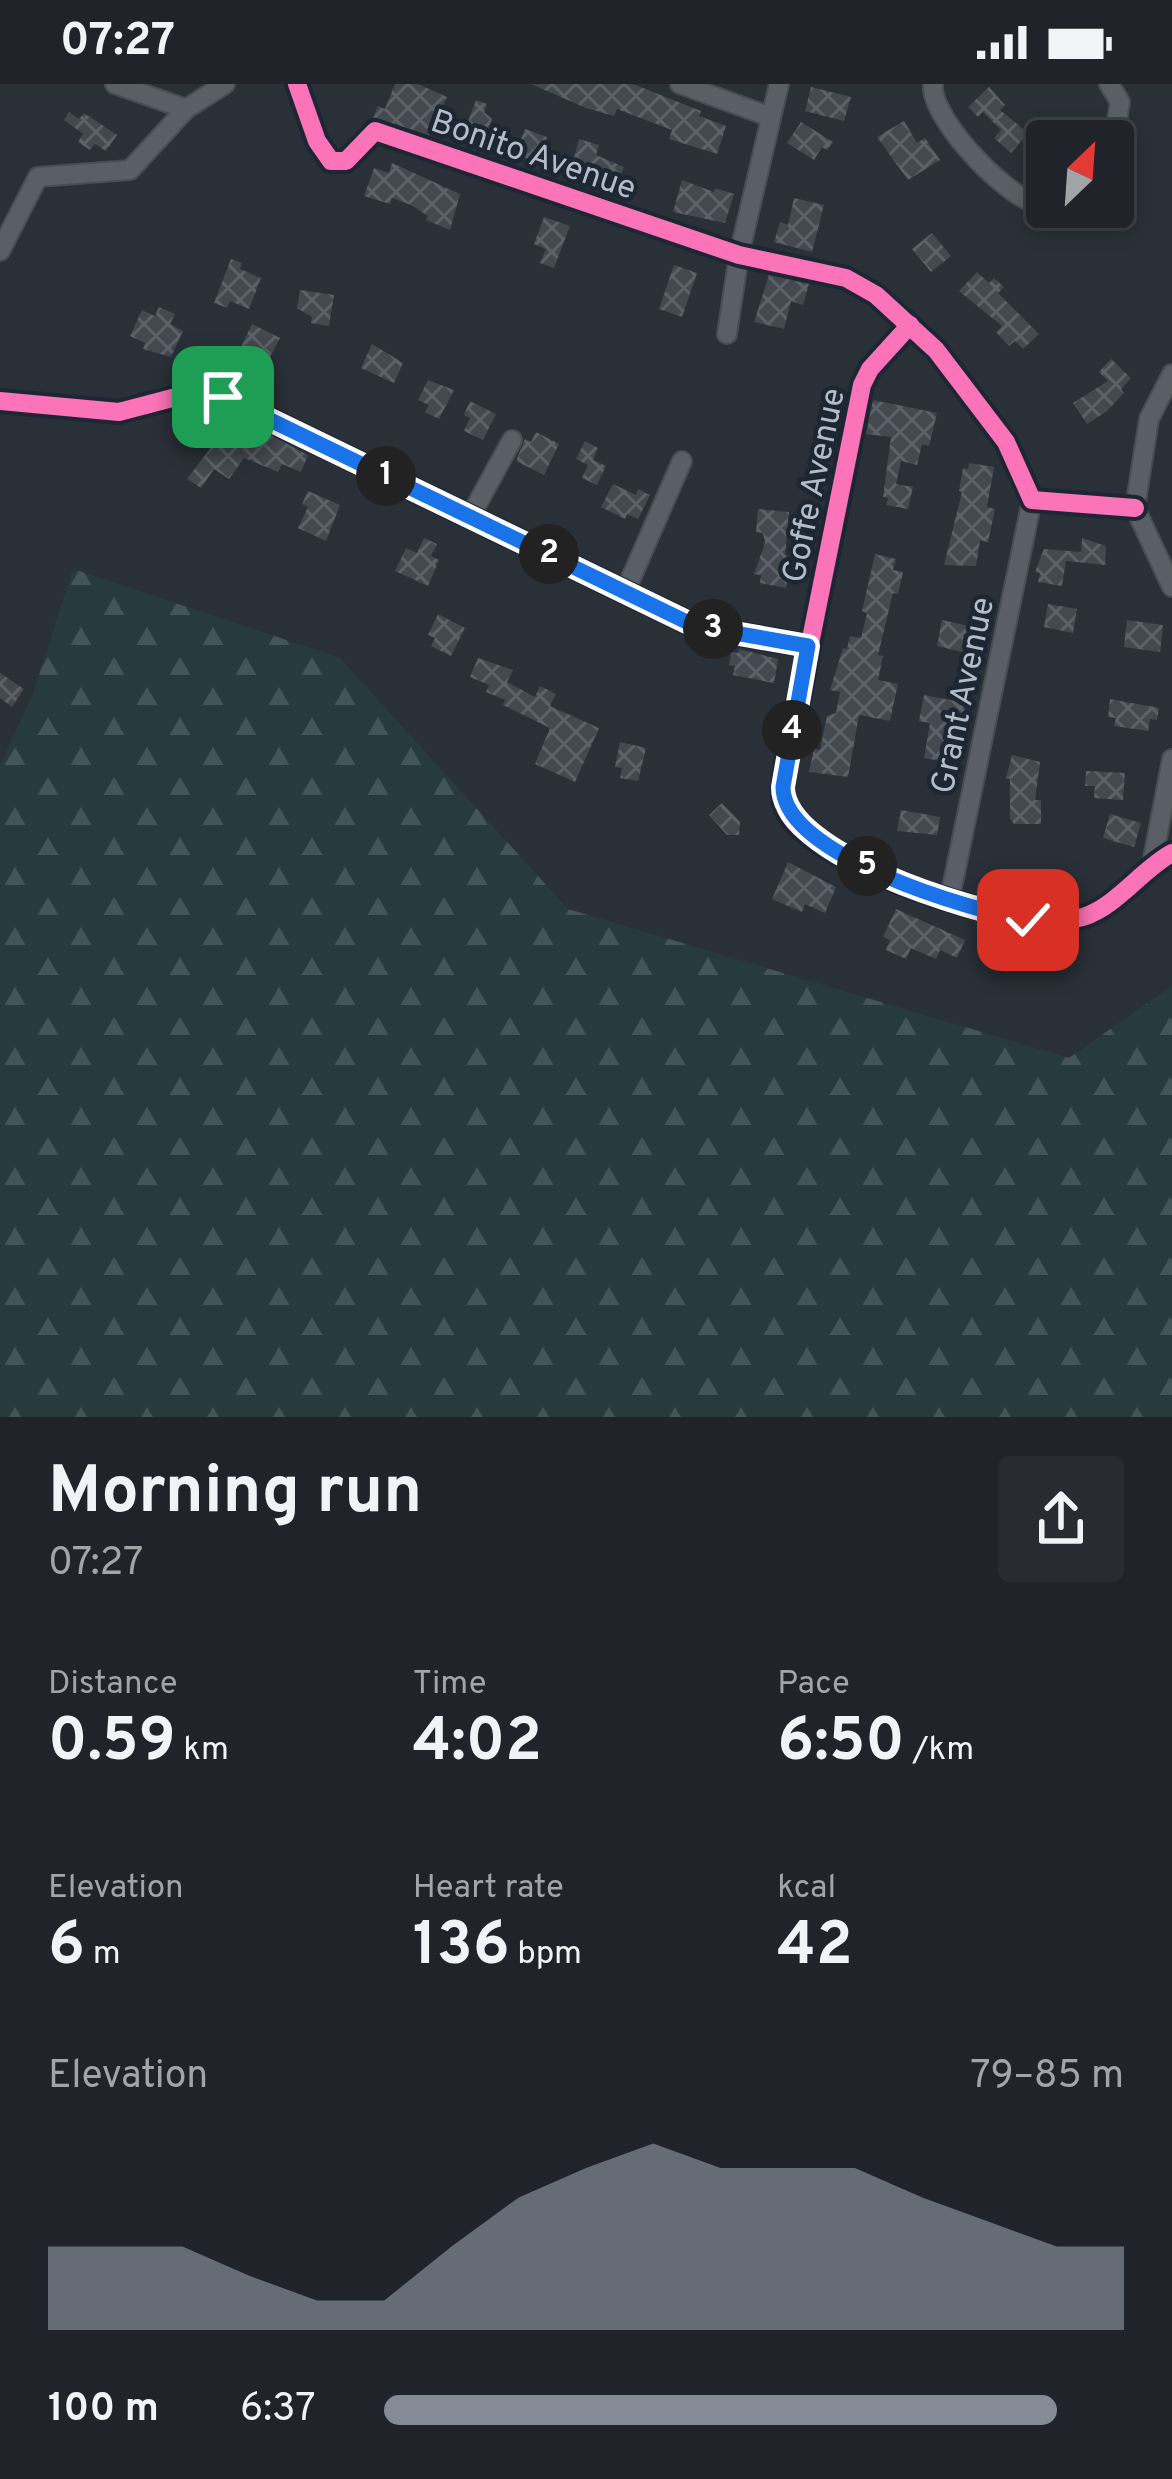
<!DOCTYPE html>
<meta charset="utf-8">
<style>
body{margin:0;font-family:Overpass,sans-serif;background:#282c32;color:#f1f3f6;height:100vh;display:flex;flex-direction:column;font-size:45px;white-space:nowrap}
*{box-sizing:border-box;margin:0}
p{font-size:39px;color:#a2a4a8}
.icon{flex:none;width:66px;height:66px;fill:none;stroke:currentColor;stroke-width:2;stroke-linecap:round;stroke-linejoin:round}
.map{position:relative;height:1333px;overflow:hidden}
.drawer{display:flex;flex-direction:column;background:#20242a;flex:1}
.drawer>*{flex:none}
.needle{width:78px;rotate:25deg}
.tools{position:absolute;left:1026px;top:36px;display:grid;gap:24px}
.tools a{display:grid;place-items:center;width:108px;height:108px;border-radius:12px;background:#20242a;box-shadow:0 6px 18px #0003,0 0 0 3px #3d4147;font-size:60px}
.pin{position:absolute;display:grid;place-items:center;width:102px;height:102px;color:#fff;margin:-51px;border-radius:24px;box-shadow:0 6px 18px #0006}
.km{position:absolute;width:60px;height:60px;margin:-30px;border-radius:50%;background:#222;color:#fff;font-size:33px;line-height:60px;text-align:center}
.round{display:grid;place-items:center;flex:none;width:126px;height:126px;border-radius:12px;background:#282c32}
.headline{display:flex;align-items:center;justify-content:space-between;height:204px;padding:0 48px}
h1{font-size:66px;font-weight:700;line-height:90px}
.figures{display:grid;grid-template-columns:repeat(3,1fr);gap:18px;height:204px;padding:12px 48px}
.figures div{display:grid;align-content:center}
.figures b{font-size:60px;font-weight:700}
.figures small{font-size:33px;font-weight:400}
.figures p{font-size:33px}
.chart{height:336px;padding:24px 48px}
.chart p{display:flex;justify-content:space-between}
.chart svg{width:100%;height:216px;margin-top:12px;fill:#848b96;opacity:.7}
ul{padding:0 48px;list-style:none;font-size:39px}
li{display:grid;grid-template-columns:192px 144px 1fr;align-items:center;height:90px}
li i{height:30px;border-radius:15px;background:#848b96}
.status{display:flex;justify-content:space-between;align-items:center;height:84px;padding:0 60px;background:#20242a;direction:ltr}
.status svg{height:33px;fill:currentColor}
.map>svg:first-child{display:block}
</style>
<div class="status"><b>07:27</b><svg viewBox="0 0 49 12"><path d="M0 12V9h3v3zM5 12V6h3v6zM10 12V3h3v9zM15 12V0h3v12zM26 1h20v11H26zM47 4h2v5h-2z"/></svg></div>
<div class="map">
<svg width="1172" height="1333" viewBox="0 0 1172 1333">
<defs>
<pattern id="forest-firs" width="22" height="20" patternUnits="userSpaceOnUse" patternTransform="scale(3)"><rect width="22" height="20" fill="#273a3e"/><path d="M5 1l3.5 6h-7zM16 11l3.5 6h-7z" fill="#445559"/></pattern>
<pattern id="building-cross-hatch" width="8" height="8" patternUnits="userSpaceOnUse" patternTransform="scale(3)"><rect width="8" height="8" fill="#444950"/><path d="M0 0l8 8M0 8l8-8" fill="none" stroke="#5d6168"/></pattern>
</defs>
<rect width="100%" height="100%" fill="#2a3038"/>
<!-- forest -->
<polygon fill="url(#forest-firs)" points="73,485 340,574 568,825 1069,974 1172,902 1172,1333 0,1333 0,681 33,610"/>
<!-- building -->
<g fill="url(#building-cross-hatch)">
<polygon points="395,0 418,0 447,13 429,51 373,34 378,22 385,25"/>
<polygon points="531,0 633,0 701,27 699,32 726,42 717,70 669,55 672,46 617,25 614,32 586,24"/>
<polygon points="811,3 851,13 844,37 805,27"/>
<polygon points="989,3 1005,21 1000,26 1028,49 1011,69 994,54 1001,46 983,28 978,33 968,23"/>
<polygon points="476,16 487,20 484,28 492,35 486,51 476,47 474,52 464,48"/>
<polygon points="69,28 79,35 84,29 117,51 106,67 95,60 90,66 78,58 83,50 64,36"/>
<polygon points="904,37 917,59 925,54 940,76 908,96 877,53"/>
<polygon points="801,38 833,58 827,66 822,63 814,76 787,59"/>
<polygon points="525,45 547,53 537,78 515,70"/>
<polygon points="579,55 599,61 596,71 624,83 615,106 570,89"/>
<polygon points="392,79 460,110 450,146 426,136 428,132 411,121 392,114 390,120 364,112 374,84 389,89"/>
<polygon points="682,96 714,108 715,104 734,110 725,139 673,128"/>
<polygon points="794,114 824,121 812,168 774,158 780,138 788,141"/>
<polygon points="544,133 570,142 554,184 540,179 546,165 534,160"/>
<polygon points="932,149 951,172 931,188 912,165"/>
<polygon points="231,175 242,179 240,185 261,194 249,225 230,217 227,224 214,219"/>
<polygon points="674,181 697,189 682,233 659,225"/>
<polygon points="977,188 989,199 994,194 1004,203 998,209 1039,250 1023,265 1015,257 1009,262 996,248 1002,242 959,207"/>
<polygon points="769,191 809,200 803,221 791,217 784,245 754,238"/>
<polygon points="300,206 334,211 329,242 311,239 312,233 297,224"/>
<polygon points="159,223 175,230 170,240 183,247 171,273 143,265 145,259 130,252 142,226 155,232"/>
<polygon points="252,240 280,254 268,277 263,274 257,284 245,279 250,269 240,265"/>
<polygon points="372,260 403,279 394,299 361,284"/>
<polygon points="1111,275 1131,294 1121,305 1124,309 1107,327 1087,340 1073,319 1108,297 1099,288"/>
<polygon points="428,296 454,306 439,335 425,328 429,321 418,316"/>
<polygon points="873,316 937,329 929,362 922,360 917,381 901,377 896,400 913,403 908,425 886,421 888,414 883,413 891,353 866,350"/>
<polygon points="470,317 496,330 483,356 464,347 470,334 464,331"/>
<polygon points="233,345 255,360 261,346 308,371 301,388 282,380 278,388 244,374 229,395 214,385 201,404 187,395 219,353 225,357"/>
<polygon points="536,348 559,360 544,391 516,377 525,355 531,358"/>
<polygon points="585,357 598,364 593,376 606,382 597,401 582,394 588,381 576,375"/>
<polygon points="969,379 994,383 987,423 995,425 988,458 980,456 976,482 944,481 962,408 959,407 963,384 968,385"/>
<polygon points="613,400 636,411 638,405 650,411 638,435 627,430 625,435 601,423"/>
<polygon points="308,407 340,421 326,457 298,444 308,423 302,420"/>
<polygon points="758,425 789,428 785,471 792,473 786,504 760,499 761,491 754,490 765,459 763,449 756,448"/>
<polygon points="424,454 437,460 431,472 439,476 428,502 395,487 406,464 417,469"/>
<polygon points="1082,454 1106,462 1105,481 1066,477 1062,502 1038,498 1040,489 1035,488 1044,465 1081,468"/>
<polygon points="875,470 896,475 893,486 903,488 898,510 893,509 878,571 883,572 878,596 898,600 890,637 859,631 848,693 809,688 814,665 820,666 827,632 836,629 840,608 830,606 843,564 847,565 850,552 861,554 867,529 862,527"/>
<polygon points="1048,520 1077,525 1073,549 1044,543"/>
<polygon points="438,530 465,544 451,572 431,562 435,554 428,551"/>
<polygon points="942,536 981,545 975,571 937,562"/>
<polygon points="1127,536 1163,541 1160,568 1124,563"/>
<polygon points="739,565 778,575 774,599 733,591 735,582 729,581 731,568 738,569"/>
<polygon points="478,574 513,586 507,598 535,613 540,602 556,610 550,622 599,644 575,698 535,680 550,644 503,621 505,616 486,608 489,601 470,593"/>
<polygon points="0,589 24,605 12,623 0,614"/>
<polygon points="924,611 966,619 956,669 948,668 946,678 924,674 930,639 919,637"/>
<polygon points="1110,615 1159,624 1157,636 1150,635 1148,647 1114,642 1116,634 1108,633"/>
<polygon points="620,658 646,664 638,697 620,694 622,684 615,683"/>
<polygon points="1012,671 1040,678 1035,716 1041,716 1041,740 1014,740 1010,735 1010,695 1006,694"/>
<polygon points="1086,687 1125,689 1123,716 1094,714 1095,702 1085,702"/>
<polygon points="722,719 740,738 739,751 727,751 709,731"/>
<polygon points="901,726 940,733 937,751 897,747"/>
<polygon points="1110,730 1141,739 1134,763 1103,754"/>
<polygon points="788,778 836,803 825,829 805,820 802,828 772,815"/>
<polygon points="896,825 965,856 957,874 940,866 936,875 911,864 906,875 886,866 890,856 883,853"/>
</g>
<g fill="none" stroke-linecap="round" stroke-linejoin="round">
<defs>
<g id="minor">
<polyline points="115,0 186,25"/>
<polyline points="297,0 317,57 331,77 346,77 375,47 739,171 846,194 876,211 936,266 1006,358 1032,416 1135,424"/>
<polyline points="680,0 771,33"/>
<path d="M 933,0 C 929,35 1016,126 1050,123"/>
<polyline points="1109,0 1120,18 1113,61"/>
<polyline points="0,167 38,93 130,86 186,25 225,0"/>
<path d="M 910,241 L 870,285 L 862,301 L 785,684 C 783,700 780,714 788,729 C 818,782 1023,852 1083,833 C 1117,822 1141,786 1172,769"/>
<polyline points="727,250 739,171 779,0"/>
<polyline points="0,317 119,328 199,307 223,313 695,542 807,562"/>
<polyline points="1135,424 1149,335 1172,290"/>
<polyline points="1135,424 1172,503"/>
<polyline points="470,433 512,356"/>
<polyline points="625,508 682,377"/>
<polyline points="1152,780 1172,675"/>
<polyline points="949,818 1032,416"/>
</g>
</defs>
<!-- minor casing -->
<use href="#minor" stroke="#484c53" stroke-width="22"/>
<!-- minor -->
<use href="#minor" stroke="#5a5e66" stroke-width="18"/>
<defs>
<g id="cycleway">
<polyline points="297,0 317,57 331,77 346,77 375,47 739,171 846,194 876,211 936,266 1006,358 1032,416 1135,424"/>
<path d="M 910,241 L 870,285 L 862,301 L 785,684 C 783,700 780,714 788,729 C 818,782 1023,852 1083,833 C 1117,822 1141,786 1172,769"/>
<polyline points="0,317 119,328 199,307 223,313 695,542 807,562"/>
</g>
</defs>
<!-- cycleway casing -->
<use href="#cycleway" stroke="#1d2633" stroke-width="26"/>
<!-- cycleway -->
<use href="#cycleway" stroke="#fb73b8" stroke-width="18"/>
</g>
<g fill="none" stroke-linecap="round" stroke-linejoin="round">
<defs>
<path id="route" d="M 223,313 L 695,542 L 808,562 L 783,703 C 783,771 971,827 1028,836"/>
</defs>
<!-- route casing -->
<use href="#route" stroke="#fff" stroke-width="24"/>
<!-- route -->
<use href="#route" stroke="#1a73e8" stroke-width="15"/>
</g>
<g text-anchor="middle" stroke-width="9" stroke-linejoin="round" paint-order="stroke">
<!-- street labels -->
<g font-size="33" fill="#b4bcc9" stroke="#1d2633">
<text transform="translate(534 69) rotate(19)" y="12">Bonito Avenue</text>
<text transform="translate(812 401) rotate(-78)" y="12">Goffe Avenue</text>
<text transform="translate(961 611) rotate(-78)" y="12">Grant Avenue</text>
</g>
</g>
</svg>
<div class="tools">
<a><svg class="needle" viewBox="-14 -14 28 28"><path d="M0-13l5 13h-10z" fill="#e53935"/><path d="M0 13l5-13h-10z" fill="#a2a4a8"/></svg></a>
</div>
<div class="pin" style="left:223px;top:313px;background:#1e9e55"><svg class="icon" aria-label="arrive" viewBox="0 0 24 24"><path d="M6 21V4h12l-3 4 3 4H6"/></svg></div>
<div class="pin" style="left:1028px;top:836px;background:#d93025"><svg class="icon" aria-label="check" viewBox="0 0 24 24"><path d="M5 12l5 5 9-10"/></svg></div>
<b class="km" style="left:386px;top:392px">1</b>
<b class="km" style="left:549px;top:470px">2</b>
<b class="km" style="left:713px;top:545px">3</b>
<b class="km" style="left:792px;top:646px">4</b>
<b class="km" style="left:867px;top:782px">5</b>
</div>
<section class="drawer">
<div class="headline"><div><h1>Morning run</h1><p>07:27</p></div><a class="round"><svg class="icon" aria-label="share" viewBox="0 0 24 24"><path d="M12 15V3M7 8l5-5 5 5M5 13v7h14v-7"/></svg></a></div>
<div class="figures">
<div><p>Distance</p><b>0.59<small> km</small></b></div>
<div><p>Time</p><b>4:02</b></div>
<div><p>Pace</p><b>6:50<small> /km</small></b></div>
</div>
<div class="figures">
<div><p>Elevation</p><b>6<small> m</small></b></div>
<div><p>Heart rate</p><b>136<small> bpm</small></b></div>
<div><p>kcal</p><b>42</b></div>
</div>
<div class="chart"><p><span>Elevation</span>79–85 m</p>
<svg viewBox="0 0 160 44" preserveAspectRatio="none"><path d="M0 44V27L10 27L20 27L30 33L40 38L50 38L60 27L70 17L80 11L90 6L100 11L110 11L120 11L130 17L140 22L150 27L160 27V44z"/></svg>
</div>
<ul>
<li><b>100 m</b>6:37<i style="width:91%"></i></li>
</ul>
</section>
